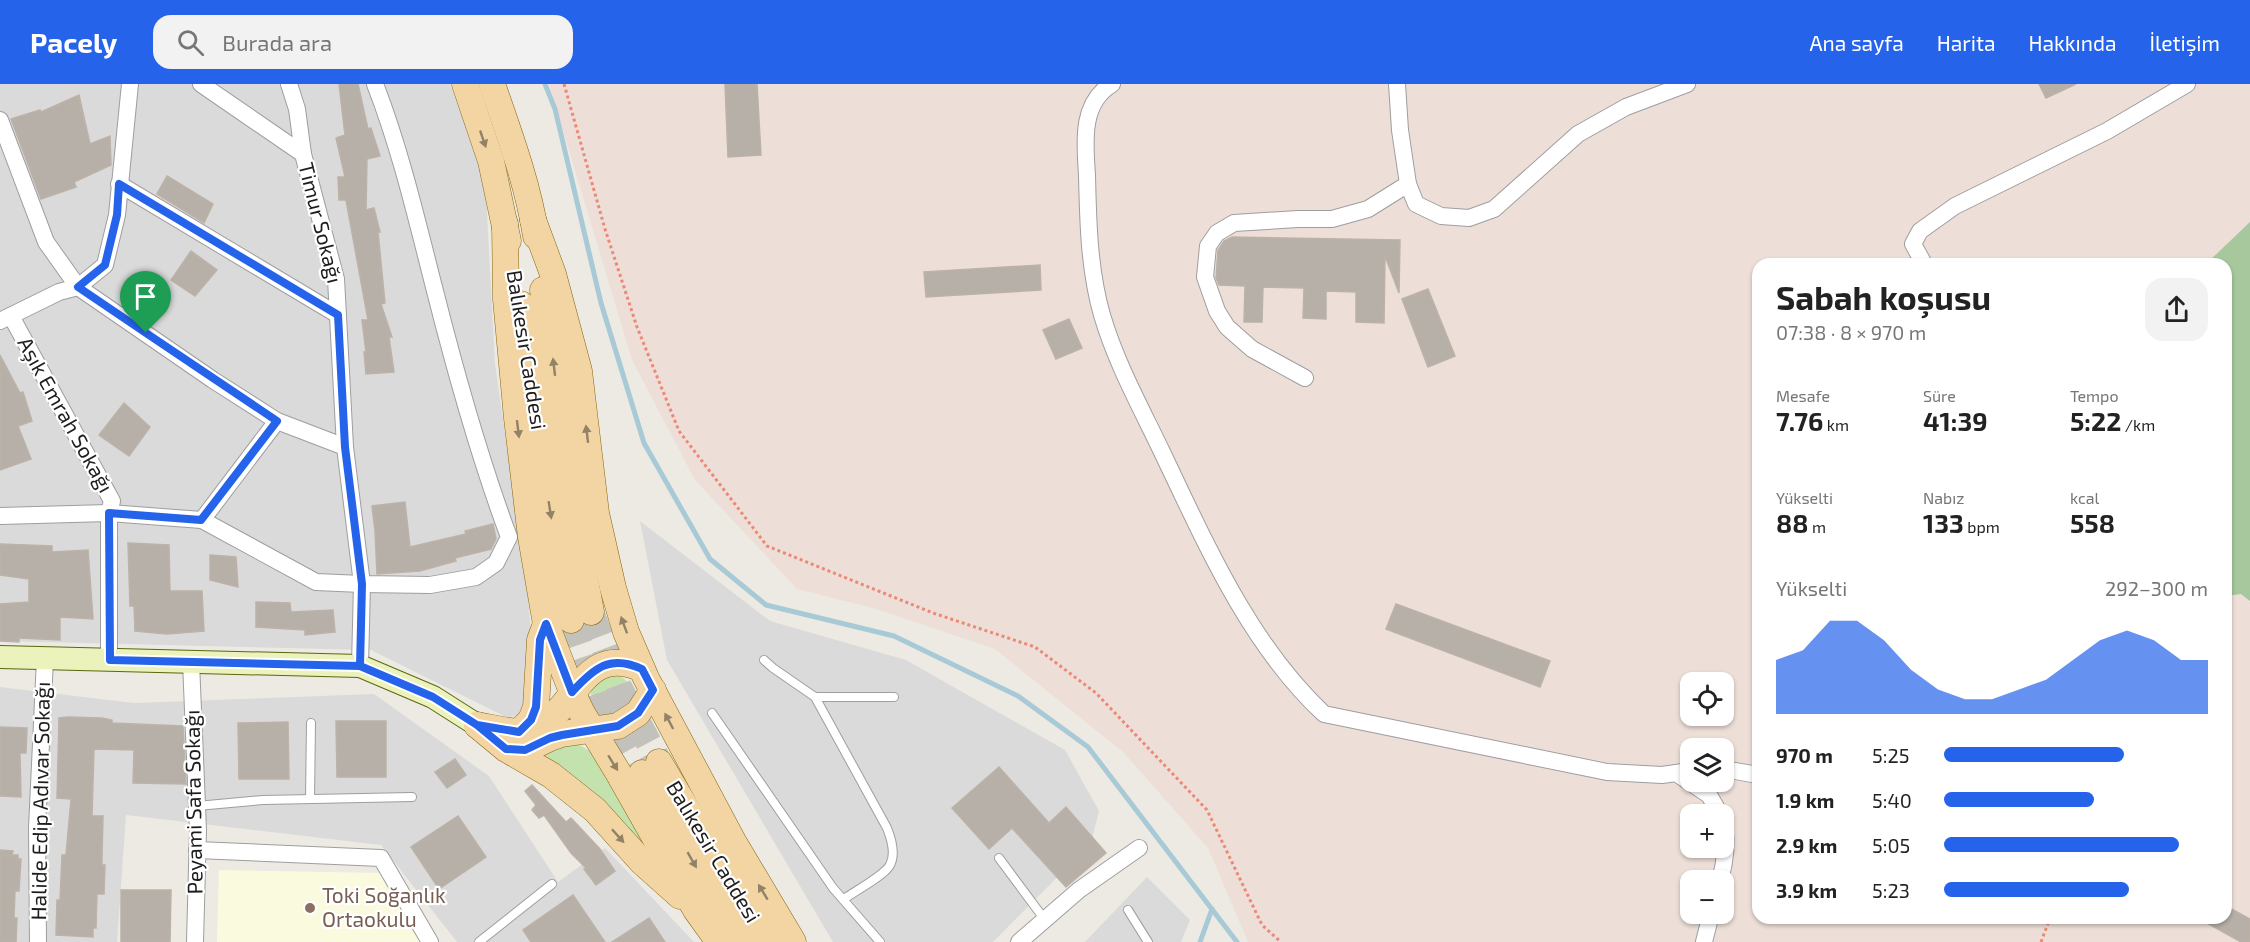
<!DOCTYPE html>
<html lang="tr">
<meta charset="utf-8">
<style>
body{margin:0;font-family:"Exo 2",sans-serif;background:#f2f2f2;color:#222;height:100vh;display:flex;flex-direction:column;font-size:22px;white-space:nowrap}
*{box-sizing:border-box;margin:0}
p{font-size:20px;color:#767676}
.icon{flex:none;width:33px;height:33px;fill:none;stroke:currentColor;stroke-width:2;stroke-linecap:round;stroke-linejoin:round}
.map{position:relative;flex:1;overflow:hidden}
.drawer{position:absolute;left:1752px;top:174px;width:480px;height:666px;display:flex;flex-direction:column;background:#fff;border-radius:18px;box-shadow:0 2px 4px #0004}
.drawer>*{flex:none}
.fabs{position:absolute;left:1680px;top:588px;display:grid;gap:12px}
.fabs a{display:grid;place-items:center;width:54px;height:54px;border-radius:12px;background:#fff;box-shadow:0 2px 4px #0004;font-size:30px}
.pin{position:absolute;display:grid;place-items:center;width:51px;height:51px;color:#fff;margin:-62px -26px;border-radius:50% 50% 50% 0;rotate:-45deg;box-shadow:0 0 6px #0007}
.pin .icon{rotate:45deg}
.round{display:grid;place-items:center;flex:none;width:63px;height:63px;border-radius:18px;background:#f2f2f2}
.overview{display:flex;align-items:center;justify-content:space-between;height:102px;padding:0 24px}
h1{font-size:33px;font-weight:700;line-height:45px}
.metrics{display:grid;grid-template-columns:repeat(3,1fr);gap:9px;height:102px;padding:6px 24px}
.metrics div{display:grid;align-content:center}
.metrics b{font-size:26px;font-weight:700}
.metrics small{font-size:16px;font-weight:400}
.metrics p{font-size:16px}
.chart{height:168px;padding:12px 24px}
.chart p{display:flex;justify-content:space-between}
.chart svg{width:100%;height:108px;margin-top:6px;fill:#2563eb;opacity:.7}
ul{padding:0 24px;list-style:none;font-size:20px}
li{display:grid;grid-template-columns:96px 72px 1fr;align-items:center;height:45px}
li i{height:15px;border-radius:8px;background:#2563eb}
header{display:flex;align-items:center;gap:36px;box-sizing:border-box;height:84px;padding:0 30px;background:#2563eb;color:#fff}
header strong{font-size:28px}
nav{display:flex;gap:33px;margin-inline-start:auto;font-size:21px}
.search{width:420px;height:54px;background:#f2f2f2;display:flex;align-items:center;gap:15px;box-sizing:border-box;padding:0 21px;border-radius:18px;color:#767676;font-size:22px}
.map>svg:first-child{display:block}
</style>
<header>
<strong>Pacely</strong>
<div class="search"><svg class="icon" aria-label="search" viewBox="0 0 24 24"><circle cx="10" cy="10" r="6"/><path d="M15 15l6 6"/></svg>Burada ara</div>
<nav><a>Ana sayfa</a><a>Harita</a><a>Hakkında</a><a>İletişim</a></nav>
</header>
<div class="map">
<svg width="2250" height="858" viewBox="0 0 2250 858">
<rect width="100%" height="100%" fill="#edeae3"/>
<!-- residential -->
<g fill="#dbdada">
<polygon points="0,0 450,0 485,92 495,280 527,502 533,572 527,631 506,633 371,566 0,557"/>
<polygon points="640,437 770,537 906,576 1065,666 1099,727 1091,759 993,858 833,858 667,576"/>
<polygon points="0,603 134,619 374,610 489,692 558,798 605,764 694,858 457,858 381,761 126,731 117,858 0,858"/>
<polygon points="1147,793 1190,836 1181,858 1085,858"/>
</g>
<!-- education -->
<polygon fill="#fafbde" points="219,786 383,789 421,858 217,858"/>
<!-- military -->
<path fill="#eddfd8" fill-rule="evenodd" d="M 549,0 L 2250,0 L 2250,858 L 1248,858 L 1208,764 L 1123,668 L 995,565 L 876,525 L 797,505 L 695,396 L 632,276 ZM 1758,180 L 2226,180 L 2226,834 L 1758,834 ZM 1690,598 L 1724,598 L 1724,632 L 1690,632 ZM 1690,664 L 1724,664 L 1724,698 L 1690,698 ZM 1690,730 L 1724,730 L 1724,764 L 1690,764 ZM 1690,796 L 1724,796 L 1724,830 L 1690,830 Z"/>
<!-- grass -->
<g fill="#c4e2ae">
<circle cx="611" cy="610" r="20"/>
<polygon points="575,658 594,670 648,767 537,674"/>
</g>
<!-- forest -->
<polygon fill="#a6c89c" points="2250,138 2250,517 2241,510 2226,512 2226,180 2206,180"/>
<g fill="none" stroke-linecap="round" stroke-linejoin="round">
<!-- stream -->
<g stroke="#a8c9d6" stroke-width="5">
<polyline points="545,0 555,25 601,219 644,359 710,475 766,521 894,552 1018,612 1088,663 1237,858"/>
<polyline points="1200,858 1212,825"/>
</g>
</g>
<!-- building -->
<g fill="#b6b0a9" stroke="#bdb2a7" stroke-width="1.5">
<polygon points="339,0 358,0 368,45 371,44 380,72 367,75 366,126 374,124 380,148 378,148 385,219 381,220 392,253 389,253 394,288 366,290 364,268 366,268 362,236 368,236 346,116 339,116 338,93 345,93 336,54 345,51"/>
<polygon points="725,0 757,0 761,71 728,73"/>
<polygon points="2039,0 2076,0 2046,14"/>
<polygon points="79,11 90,60 110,52 111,81 74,98 76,103 41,115 11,35 40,26 41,28"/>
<polygon points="167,92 213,120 204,139 157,110"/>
<polygon points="1232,153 1400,156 1399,209 1385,172 1384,239 1356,238 1356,208 1326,207 1326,235 1303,234 1304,204 1263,203 1262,238 1244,238 1245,202 1219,201 1216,194 1218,166 1224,157"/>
<polygon points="191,167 217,186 195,212 171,196"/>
<polygon points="1040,181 1041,206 926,213 924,188"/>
<polygon points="1428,205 1455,272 1428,283 1402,215"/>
<polygon points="1069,235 1082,264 1056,275 1043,246"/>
<polygon points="0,271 20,309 23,308 32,337 18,342 31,375 0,386"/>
<polygon points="124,319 150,343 129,372 99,351"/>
<polygon points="405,418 410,463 466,450 465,447 493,440 496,455 491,465 455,474 456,477 420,487 377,490 375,447 372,422"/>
<polygon points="128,459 169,461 170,507 202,507 204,547 167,550 135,547 134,522 130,522"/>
<polygon points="0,460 52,462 52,468 88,466 93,535 60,533 60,556 19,554 19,558 0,557 0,520 29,518 29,495 0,491"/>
<polygon points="210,471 236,473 238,503 210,496"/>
<polygon points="256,518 290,519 291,528 333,526 335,548 305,551 305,546 256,543"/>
<polygon points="1396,520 1550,577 1540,603 1386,545"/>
<polygon points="68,633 102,634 112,636 112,639 183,642 186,700 133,699 134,666 94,665 92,732 103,732 102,773 102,781 105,781 104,810 97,810 96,844 93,844 93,853 56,851 57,816 60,816 62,771 66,771 71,715 57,714 59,634"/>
<polygon points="336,637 386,637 386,693 337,693"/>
<polygon points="288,638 289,695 239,695 238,639"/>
<polygon points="0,643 27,644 26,669 20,669 21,713 0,712"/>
<polygon points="455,675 466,691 447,704 435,688"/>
<polygon points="999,683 1049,739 1066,723 1106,769 1066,803 1012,744 989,765 952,724"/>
<polygon points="532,701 566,738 571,734 600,765 615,787 596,801 584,785 586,784 571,769 544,731 539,734 532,726 536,721 525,707"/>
<polygon points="458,732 486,773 439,805 411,763"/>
<polygon points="0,766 13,767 12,771 18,771 18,775 21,775 19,807 15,807 14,834 17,834 16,858 0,858"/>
<polygon points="121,806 171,806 170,858 121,858"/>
<polygon points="573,811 605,858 531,858 523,846"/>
<polygon points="2226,822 2250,835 2250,858 2241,858 2198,834 2226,834"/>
<polygon points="649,834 665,858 612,858"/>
</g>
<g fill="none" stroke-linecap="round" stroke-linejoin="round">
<!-- primary-tunnel -->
<g stroke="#c3c1bb" stroke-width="26" stroke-dasharray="26 13" stroke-linecap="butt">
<polyline points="591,528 619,603 659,678"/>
<polyline points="571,536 598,612 642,689"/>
</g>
<defs>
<g id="service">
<polyline points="764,576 773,584 815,613 894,613"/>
<path d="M 815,613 L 887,744 C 891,754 896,770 890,781 C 884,792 855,807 844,815"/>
<polyline points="712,629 833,804 880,858"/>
<polyline points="310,715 311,639"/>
<polyline points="197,722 263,716 412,713"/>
<polyline points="999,774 1045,836"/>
<polyline points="1128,826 1148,858"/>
<polyline points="479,858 552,800"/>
</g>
<g id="minor">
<polyline points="201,0 303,70 336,195 345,363 362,500 360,582"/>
<polyline points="289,0 297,25 303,70"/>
<path d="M 1112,0 C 1080,19 1085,60 1087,91 C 1088,137 1089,186 1102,231 C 1116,279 1141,324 1162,368 C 1206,460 1249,560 1324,630 L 1607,688 L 1662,691 L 1690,687"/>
<polyline points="1397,0 1400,46 1408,100 1416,120 1441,132 1469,134 1494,125 1578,50 1626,23 1687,0"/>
<polyline points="0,36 46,158 78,203 213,296 277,337 345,363"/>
<polyline points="119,100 338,231"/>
<polyline points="1924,180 1913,160 1920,147 1955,122 2107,47 2187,0"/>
<polyline points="11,232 112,417 109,429 109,576"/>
<polyline points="0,237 59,208 78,203 105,181 117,131 130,0"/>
<polyline points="1305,294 1252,265 1227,243 1217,227 1205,193 1208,162 1217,149 1234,139 1298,135 1332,135 1368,125 1408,100"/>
<path d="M 0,432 L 109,429 L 202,436 L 316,498 L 362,500 L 430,501 L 476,493 L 496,479 L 509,453 C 479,373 456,290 435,207 C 417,137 401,67 375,0"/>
<polyline points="202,436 277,337"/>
<polyline points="191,578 198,746 195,858"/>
<polyline points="1724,685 1758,691"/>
<polyline points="1676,689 1709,711 1720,730"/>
<polyline points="197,766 381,774 430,858"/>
<path d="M 1720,796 C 1725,779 1727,758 1724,741"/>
<polyline points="38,858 37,744 45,575"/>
<polyline points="1019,858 1079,806 1139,764"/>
<polyline points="1704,858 1711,830"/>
</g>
<polyline id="secondary" points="0,573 360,582 433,613 477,641"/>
<g id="primary">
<polyline points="465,0 491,77 508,157"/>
<path d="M 492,0 C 509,49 528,100 536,152"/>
<polyline points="533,136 553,190 579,287 596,429 613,504 626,548 646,594 734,759 793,858"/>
<polyline points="505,140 506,215 517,334 531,453 546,540 572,608 582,629 619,690 696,826 719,858"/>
<polyline points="543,206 571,421 591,528"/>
<polyline points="521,220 527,255 550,429 571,536"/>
<polyline points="477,641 506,665 551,691 595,726 642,778 680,812"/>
<path d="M 477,641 C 495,644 516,651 533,645 C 577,629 581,557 642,585"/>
<polyline points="519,648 531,636 536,623 540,556 546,540"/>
<polyline points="525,666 550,654 562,650 618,642 638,629 653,606"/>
<polyline points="659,678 757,844 768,858"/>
<polyline points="642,689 703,796 745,858"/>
</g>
</defs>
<!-- service casing -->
<use href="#service" stroke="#9e9e9e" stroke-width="10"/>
<!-- minor casing -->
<use href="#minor" stroke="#9e9e9e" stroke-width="18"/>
<!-- secondary casing -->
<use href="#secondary" stroke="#596810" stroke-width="24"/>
<!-- primary casing -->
<use href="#primary" stroke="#86660f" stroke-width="27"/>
<!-- path -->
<g stroke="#eb8976" stroke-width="3" stroke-dasharray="3 3" stroke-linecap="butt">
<polyline points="564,0 605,145 637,243 679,347 767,462 933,529 1035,563 1096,609 1207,726 1262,841 1281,858"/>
<polyline points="2041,858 2050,834"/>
</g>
<!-- service -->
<use href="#service" stroke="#fff" stroke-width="8"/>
<!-- minor -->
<use href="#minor" stroke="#fff" stroke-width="16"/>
<!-- secondary -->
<use href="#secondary" stroke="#ecf2bc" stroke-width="22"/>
<!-- primary -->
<use href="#primary" stroke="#f2d5a3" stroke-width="26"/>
</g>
<!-- one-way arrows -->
<defs><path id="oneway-solid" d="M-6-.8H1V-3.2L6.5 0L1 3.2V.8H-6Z" transform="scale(1.5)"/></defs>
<g fill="#928267">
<use href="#oneway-solid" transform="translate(483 55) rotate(71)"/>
<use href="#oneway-solid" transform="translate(554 283) rotate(-97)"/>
<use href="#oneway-solid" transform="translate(518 345) rotate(83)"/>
<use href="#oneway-solid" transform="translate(587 350) rotate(-97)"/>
<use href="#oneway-solid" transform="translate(550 426) rotate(81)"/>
<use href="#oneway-solid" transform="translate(624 541) rotate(-110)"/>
<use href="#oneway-solid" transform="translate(669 637) rotate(-118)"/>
<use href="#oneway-solid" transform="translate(613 679) rotate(58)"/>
<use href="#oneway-solid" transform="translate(618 752) rotate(48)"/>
<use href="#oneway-solid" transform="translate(692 776) rotate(60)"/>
<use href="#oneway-solid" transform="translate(763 808) rotate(-121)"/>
</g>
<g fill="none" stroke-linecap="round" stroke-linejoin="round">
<defs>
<path id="route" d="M 146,249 L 277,337 L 201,436 L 109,429 L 110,576 L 360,582 L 433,613 L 477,641 L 506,665 L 525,666 L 550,654 L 562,651 L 618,642 L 638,629 L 653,606 L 642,585 C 610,570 594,584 572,608 L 546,540 L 540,556 L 536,623 L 531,636 L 519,648 L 477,641 L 433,613 L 360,582 L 362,500 L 345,363 L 338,231 L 119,100 L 117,131 L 105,181 L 78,203 L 146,249"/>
</defs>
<!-- route casing -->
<use href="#route" stroke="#fff" stroke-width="12"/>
<!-- route -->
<use href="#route" stroke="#2563eb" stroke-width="8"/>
</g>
<!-- markers -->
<circle fill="#8d6e63" stroke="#fff" stroke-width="2" cx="310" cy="824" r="6"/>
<g text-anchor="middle" stroke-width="4.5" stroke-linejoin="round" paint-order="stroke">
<!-- street labels -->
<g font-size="21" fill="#1d1d1d" stroke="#fff">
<text transform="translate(320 139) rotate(76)" y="7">Timur Sokağı</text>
<text transform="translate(526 266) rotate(81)" y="7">Balıkesir Caddesi</text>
<text transform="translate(65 331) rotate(61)" y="7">Aşık Emrah Sokağı</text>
<text transform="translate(41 717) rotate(-89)" y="7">Halide Edip Adıvar Sokağı</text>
<text transform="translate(194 718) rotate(-91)" y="7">Peyami Safa Sokağı</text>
<text transform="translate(713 768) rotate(59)" y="7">Balıkesir Caddesi</text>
</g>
<!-- education labels -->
<g font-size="21" fill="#785e54" stroke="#fff" text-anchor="start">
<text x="322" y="819">Toki Soğanlık<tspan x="322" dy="24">Ortaokulu</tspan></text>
</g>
</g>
</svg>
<div class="fabs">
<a><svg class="icon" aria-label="locate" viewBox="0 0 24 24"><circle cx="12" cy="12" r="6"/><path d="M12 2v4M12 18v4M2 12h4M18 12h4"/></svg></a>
<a><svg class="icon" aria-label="layers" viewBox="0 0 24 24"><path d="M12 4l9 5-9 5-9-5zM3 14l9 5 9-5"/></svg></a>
<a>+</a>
<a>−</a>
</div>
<div class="pin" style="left:146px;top:249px;background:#1e9e55"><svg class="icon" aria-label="arrive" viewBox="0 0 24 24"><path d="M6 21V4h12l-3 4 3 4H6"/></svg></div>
<section class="drawer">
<div class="overview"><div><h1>Sabah koşusu</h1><p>07:38 · 8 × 970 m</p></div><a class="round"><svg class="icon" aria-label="share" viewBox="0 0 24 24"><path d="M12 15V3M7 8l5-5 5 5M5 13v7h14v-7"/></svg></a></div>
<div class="metrics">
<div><p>Mesafe</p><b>7.76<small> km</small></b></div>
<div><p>Süre</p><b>41:39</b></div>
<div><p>Tempo</p><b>5:22<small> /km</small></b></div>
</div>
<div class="metrics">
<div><p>Yükselti</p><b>88<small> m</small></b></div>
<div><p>Nabız</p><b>133<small> bpm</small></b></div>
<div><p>kcal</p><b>558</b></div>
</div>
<div class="chart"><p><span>Yükselti</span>292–300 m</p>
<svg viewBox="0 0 160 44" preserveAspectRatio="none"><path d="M0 44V22L10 18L20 6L30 6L40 14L50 26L60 34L70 38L80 38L90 34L100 30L110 22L120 14L130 10L140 14L150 22L160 22V44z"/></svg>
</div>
<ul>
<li><b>970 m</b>5:25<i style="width:68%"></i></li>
<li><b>1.9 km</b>5:40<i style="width:57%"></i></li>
<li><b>2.9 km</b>5:05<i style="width:89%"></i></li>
<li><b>3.9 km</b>5:23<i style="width:70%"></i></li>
</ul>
</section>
</div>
